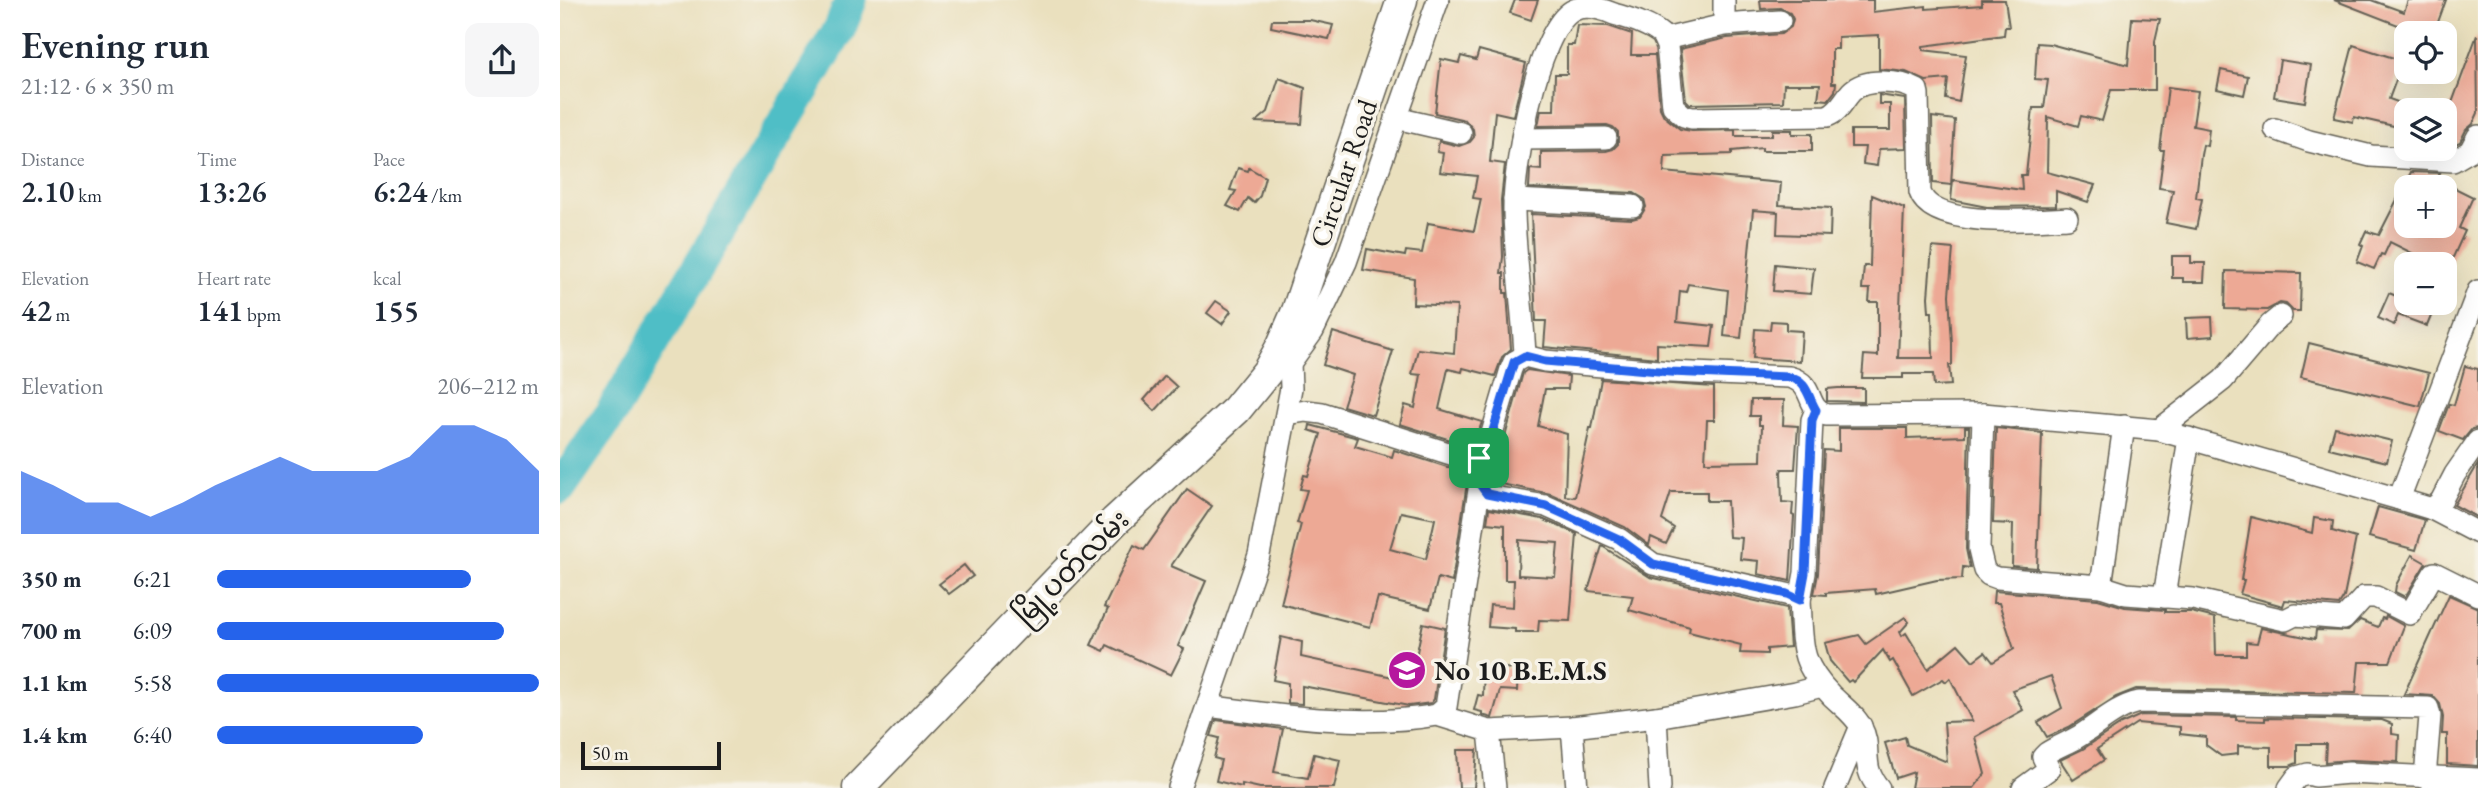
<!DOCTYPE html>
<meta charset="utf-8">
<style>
body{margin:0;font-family:"EB Garamond","Noto Sans Myanmar",serif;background:#f6f6f7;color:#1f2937;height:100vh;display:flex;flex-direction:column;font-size:26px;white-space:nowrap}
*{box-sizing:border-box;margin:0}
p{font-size:23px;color:#747a83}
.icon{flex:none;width:38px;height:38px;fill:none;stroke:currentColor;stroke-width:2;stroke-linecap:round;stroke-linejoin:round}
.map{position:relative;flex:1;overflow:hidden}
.side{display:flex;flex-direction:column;background:#fff;width:560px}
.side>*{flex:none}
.tools{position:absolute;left:1834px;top:21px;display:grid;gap:14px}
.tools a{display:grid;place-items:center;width:63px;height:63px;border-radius:14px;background:#fff;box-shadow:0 7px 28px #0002;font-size:35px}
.scale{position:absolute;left:21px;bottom:18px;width:140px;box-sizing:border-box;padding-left:7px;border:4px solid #1c1c1c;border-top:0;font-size:19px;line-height:24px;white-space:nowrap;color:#1c1c1c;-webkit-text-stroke:5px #f7f3e8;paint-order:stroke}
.pin{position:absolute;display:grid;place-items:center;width:60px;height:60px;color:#fff;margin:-30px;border-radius:14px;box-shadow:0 4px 10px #0006}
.round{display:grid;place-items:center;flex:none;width:74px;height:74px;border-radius:14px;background:#f6f6f7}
.headline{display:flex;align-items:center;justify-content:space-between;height:119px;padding:0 21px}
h1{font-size:38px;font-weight:600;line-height:52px}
.metrics{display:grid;grid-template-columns:repeat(3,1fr);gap:10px;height:119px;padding:7px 21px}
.metrics div{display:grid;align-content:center}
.metrics b{font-size:30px;font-weight:600}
.metrics small{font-size:19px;font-weight:400}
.metrics p{font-size:19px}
.chart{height:196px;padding:14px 21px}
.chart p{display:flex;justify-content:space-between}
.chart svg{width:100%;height:126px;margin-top:7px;fill:#2563eb;opacity:.7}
ul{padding:0 21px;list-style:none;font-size:23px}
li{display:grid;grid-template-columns:112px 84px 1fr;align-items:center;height:52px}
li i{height:18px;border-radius:9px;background:#2563eb}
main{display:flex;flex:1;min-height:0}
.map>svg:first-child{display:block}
</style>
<main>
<section class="side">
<div class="headline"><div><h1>Evening run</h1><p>21:12 · 6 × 350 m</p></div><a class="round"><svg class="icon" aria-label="share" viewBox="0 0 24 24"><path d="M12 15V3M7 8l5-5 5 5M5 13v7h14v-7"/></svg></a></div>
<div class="metrics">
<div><p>Distance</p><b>2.10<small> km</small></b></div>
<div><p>Time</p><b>13:26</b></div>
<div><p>Pace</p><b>6:24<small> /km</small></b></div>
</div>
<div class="metrics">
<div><p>Elevation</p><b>42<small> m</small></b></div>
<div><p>Heart rate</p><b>141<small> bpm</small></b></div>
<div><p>kcal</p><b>155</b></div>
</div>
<div class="chart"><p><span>Elevation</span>206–212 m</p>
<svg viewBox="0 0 160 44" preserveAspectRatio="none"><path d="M0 44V22L10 27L20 33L30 33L40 38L50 33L60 27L70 22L80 17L90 22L100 22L110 22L120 17L130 6L140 6L150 11L160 22V44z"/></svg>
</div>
<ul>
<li><b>350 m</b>6:21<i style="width:79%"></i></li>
<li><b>700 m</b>6:09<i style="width:89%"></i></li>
<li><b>1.1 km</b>5:58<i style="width:100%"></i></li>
<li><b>1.4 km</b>6:40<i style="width:64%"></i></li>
</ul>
</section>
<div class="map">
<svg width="1918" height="788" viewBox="0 0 1918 788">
<rect width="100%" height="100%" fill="#f7f3e8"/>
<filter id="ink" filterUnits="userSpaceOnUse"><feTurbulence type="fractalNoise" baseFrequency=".0143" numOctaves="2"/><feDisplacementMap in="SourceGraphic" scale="14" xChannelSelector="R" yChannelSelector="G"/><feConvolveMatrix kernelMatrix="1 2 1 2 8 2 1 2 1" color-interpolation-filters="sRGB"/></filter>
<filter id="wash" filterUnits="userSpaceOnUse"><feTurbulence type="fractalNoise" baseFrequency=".00686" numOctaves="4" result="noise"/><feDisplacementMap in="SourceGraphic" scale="28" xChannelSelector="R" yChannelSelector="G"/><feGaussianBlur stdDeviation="1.57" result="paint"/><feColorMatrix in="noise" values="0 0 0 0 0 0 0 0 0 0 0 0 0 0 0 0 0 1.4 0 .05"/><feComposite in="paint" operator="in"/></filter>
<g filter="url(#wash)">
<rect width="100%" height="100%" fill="#eae0be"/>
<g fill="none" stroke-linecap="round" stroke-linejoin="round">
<!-- river -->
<polyline stroke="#50bec6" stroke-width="33" points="0,488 50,415 280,28 291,0"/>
</g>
<g id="blocks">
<!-- building -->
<g fill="#eda995" fill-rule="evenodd">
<polygon points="955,0 978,0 971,20 950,13"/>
<polygon points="1200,0 1313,0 1313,12 1366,6 1366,9 1422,5 1422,0 1445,0 1449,27 1445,27 1444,35 1363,46 1363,50 1406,55 1399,102 1386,99 1388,79 1366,81 1346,72 1319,69 1319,35 1278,37 1278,49 1272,49 1272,83 1276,83 1275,91 1268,100 1258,99 1260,84 1224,84 1223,102 1130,104 1126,100 1120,49 1167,38 1221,34 1231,27 1233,19 1230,13 1220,8 1201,9"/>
<polygon points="1774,0 1811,0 1844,12 1848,0 1886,0 1874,33 1844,33 1846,28"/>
<polygon points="1572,18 1600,19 1595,41 1595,90 1551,90 1542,121 1521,116 1518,126 1488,117 1487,172 1535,185 1528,202 1496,191 1496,206 1427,207 1391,200 1393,180 1462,190 1461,175 1466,175 1473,108 1484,108 1488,80 1475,79 1477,43 1490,44 1568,65"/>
<polygon points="712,20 750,20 773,25 769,39 711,27"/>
<polygon points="1017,25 1048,26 1072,34 1071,55 1095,55 1100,108 1104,116 1120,129 1132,131 1175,130 1175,136 1212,136 1212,130 1232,130 1232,134 1252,134 1252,151 1202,151 1202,148 1172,151 1172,154 1105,156 1104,172 1221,183 1219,205 1271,208 1270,236 1217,234 1218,212 1193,210 1181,338 1164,336 1168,290 1128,284 1126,292 1120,291 1117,322 1154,326 1151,347 1097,344 1097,358 984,347 986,321 976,321 971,214 1072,219 1080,217 1086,207 1084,199 1074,193 969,188 970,169 981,170 981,152 1046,151 1053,149 1058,144 1058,132 1053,127 1047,125 978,126 981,110 994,110 995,74 1007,74 1007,45 1014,45"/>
<polygon points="1917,35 1918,113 1913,124 1906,130 1900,142 1895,144 1885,138 1885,122"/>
<polygon points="1793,45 1843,61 1829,99 1843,104 1838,127 1794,117 1793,122 1774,118"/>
<polygon points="919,50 966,63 953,116 935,112 930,162 945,164 941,200 943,257 941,273 944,273 944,293 947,293 951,349 942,357 935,376 903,368 902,372 888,369 879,409 922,422 914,444 894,441 840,424 845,405 855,408 861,375 852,374 858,349 894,353 897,306 853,304 854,278 803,270 807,249 845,256 846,251 862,253 868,223 914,231 921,199 913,198 917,176 880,172 883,153 877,152 879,141 899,146 910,142 914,137 913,129 905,120 875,113 881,59 899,63 901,56 916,60"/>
<polygon points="1720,60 1751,65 1745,102 1714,97"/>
<polygon points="1661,70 1688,76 1684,95 1657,89"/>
<polygon points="719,78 745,88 742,124 696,122 708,112"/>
<polygon points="1608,87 1638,91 1633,126 1649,129 1647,146 1643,145 1641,155 1636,198 1642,199 1636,229 1606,223 1613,190 1599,188 1604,150 1600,150"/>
<polygon points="1319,95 1345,99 1346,148 1319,149 1317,166 1303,164 1305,147 1291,147 1291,130 1330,130 1330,104 1319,104"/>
<polygon points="1372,117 1395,120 1391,185 1373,183"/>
<polygon points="678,168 688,171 689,168 705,177 700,196 694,203 688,198 680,212 667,206 676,191 670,190"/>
<polygon points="1851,172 1880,173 1873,187 1846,187 1846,226 1885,226 1885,183 1913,197 1899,228 1905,231 1890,264 1864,264 1866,260 1830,242 1824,255 1821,254 1814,269 1797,262 1803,246 1800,244 1806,231 1819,235"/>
<polygon points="1312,195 1344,208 1338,358 1373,358 1372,312 1369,312 1368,297 1372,247 1393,249 1389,295 1392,343 1392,365 1389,365 1391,385 1374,386 1373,374 1343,374 1343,378 1302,378 1304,355 1318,356 1318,302 1309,302 1310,289 1302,289 1304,266 1310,266"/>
<polygon points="1612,256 1631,256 1631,263 1645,263 1644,282 1623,282 1623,278 1612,278"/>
<polygon points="1215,264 1254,268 1251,294 1213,291"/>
<polygon points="1666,271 1741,273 1740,311 1733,311 1726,304 1720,303 1707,310 1665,309"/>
<polygon points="1829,293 1846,300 1846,303 1858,303 1874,309 1867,326 1838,315 1834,325 1818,318"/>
<polygon points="656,301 671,311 662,324 647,313"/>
<polygon points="1652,317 1653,336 1627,338 1626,318"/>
<polygon points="1211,321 1226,322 1226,330 1242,331 1240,361 1193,358 1195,329 1210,330"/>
<polygon points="773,332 833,351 813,415 783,406 793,375 763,365"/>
<polygon points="1749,343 1869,373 1860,406 1741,377"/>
<polygon points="1905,366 1918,369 1918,428 1912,429 1903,440 1879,431 1889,404 1894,405"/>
<polygon points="967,370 1009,376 1008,389 985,389 978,426 1007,434 1005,496 1015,497 1030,428 1032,428 1041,379 1154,387 1154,420 1147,420 1145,462 1201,461 1202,425 1199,425 1199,416 1190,416 1191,400 1224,400 1223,425 1238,426 1235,469 1222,469 1221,472 1222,502 1233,503 1232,515 1234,516 1230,581 1198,574 1199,561 1180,559 1182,538 1169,537 1167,501 1147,501 1147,492 1111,492 1102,520 1114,528 1106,544 1091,537 1089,545 1065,527 991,494 936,483 932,477 932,463 941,451 963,373"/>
<polygon points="605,376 617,387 595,411 584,400"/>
<polygon points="1278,388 1304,388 1304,402 1267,401 1267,389"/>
<path d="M 750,425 L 798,438 L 795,446 L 832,457 L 834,450 L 887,467 L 905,469 L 907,483 L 892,582 L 878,578 L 870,609 L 818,597 L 810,627 L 721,604 L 741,524 L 737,523 L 747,490 L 740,489 L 744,475 L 748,476 L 761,434 L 749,430 ZM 841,512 L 875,519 L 866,559 L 830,549 Z"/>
<polygon points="1405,427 1409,427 1406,549 1410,568 1403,567 1402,579 1377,580 1316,594 1315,589 1266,593 1266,595 1254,594 1258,574 1264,450 1279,451 1279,428 1347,428 1347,438 1405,436"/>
<polygon points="1775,427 1832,441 1827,462 1769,448"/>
<polygon points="1436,428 1482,433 1477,568 1452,566 1453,524 1433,523"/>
<polygon points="1918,464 1918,518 1894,505"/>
<polygon points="627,489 652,506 611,566 646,581 618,646 624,649 611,675 547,645 544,651 531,645 548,609 544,607 574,545 584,550"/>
<polygon points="1818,507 1865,520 1856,550 1809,537"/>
<path d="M 929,509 L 982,519 L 1017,534 L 1010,621 L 979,620 L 978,632 L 955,632 L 955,629 L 928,627 L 930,605 L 953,607 L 954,580 L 945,580 L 945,525 L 927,523 ZM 959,540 L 998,543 L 995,577 L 958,575 Z"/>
<polygon points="1691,517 1752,533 1754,518 1773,521 1772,531 1796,538 1784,597 1779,605 1725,600 1723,606 1680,594 1684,580 1681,580"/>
<polygon points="1042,546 1090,577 1227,608 1230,647 1207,649 1207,654 1180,653 1181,645 1129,632 1130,627 1069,610 1073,596 1028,591"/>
<polygon points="1852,555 1866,563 1845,597 1835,592 1836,585"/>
<polygon points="404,565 413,576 389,594 379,584"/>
<polygon points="1434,591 1538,599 1565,607 1605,610 1605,612 1631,612 1655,618 1656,655 1686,655 1686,642 1697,643 1701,628 1755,639 1756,630 1788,631 1800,620 1818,627 1822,618 1825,619 1826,616 1844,626 1830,662 1799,662 1796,693 1576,689 1556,697 1509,727 1487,737 1478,722 1502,708 1491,676 1452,690 1463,710 1415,737 1425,774 1414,788 1351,788 1354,772 1336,778 1325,743 1345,737 1347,745 1387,762 1384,722 1412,721 1390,678 1386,682 1383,679 1353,696 1333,660 1330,662 1323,650 1293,682 1291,680 1288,682 1270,661 1265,643 1299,635 1306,644 1345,617 1349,622 1340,632 1342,636 1346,633 1368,669 1398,644 1413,661 1425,652 1433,662 1454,649 1439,603 1433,603"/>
<polygon points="1889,595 1918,608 1918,766 1887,764 1887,734 1882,734 1883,717 1880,704 1873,696 1844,694"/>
<polygon points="863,623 885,628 874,699 871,703 849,706 742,686 742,704 728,703 728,683 713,680 721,637 742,642 741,657 851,681"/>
<polygon points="924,667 958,669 957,691 940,690 932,718 922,715 922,712 914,710 918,695 923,696"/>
<polygon points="1581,715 1676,717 1676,720 1705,721 1705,718 1822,720 1832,724 1832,734 1839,735 1838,762 1790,760 1765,762 1766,744 1737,744 1737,763 1730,766 1711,766 1711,747 1678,746 1678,754 1661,756 1646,745 1646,737 1620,734 1620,727 1577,723 1537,749 1544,760 1513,780 1500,760 1523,749 1561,724"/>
<polygon points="656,720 723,729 714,772 748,778 754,754 780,760 774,788 700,788 682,784 682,787 656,781 661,760 654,758 659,738 651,736"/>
<polygon points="897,750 917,750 914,788 899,788"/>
</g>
</g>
</g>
<g filter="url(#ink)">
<use href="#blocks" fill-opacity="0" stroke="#646155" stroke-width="2"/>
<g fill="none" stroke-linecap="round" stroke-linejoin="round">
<defs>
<g id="minor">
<polyline points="1164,25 1164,0"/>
<polyline points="1105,39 1164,25 1220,21"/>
<polyline points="836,118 901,133"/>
<polyline points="1715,129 1749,141 1811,156 1893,161 1910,151 1918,136"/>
<polyline points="962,139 1046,138"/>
<polyline points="954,200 1073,206"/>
<path d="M 965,356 C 963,308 955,260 954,212 C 953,170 976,33 1012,11 C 1024,4 1042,9 1054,14 C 1070,19 1089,24 1102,35 L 1107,46 L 1113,106 L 1124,116 L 1132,118 L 1267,116 C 1279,112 1283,101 1291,92 C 1305,77 1341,81 1357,90 L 1358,94 L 1360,192 C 1372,229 1475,220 1507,218"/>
<polyline points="730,363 753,331 786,262 878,0"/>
<path d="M 727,414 L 746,411 L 762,413 L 891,454 L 919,458 L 928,447 L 951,369 L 954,362 L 965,356 L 985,361 L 1110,372 L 1229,377 C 1256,384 1244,407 1266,415 L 1423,414 L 1599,430 L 1839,499 L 1872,509 L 1918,533"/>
<polyline points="1423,414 1419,549 1424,570 1429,575 1437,578 1541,586 1566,594 1633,599 1725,620 1735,615 1784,619 1804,597 1816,597 1850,614 1874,573 1918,595"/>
<polyline points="1599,430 1663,380 1710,325 1721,316"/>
<path d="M 919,458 C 918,474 917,489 933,497 L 986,506 L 1059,539 L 1093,564 L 1235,596 L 1240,600 C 1243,645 1238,660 1271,695 C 1281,705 1295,715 1301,727 C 1313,749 1299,765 1319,788"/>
<polyline points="1839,499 1918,291"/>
<polyline points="1872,509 1881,501 1895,474 1918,441"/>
<polyline points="1541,586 1564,426"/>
<polyline points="1604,597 1629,438"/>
<polyline points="1240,600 1245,573 1252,420 1256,410"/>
<path d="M 648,706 C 721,716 804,728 877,715 L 886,707 L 920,483"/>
<polyline points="877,715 929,731 1012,727 1096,717 1235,693 1262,686"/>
<polyline points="1096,717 1100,788"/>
<polyline points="1012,727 1017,788"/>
<polyline points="929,731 935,788"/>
<polyline points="619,788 699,555 731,388 730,363 722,345"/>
<polyline points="1275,788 1301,726"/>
<path d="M 1463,788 L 1489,769 L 1483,757 L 1487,753 C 1496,747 1507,743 1516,738 C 1537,726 1555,707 1579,702 L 1868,708 L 1870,716 L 1865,778"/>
<polyline points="1729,788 1737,777 1748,774 1755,776 1789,773 1918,779"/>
</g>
<polyline id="secondary" points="298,788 555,521 676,410 707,372 722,345 737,311 842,0"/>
</defs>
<!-- minor casing -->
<use href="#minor" stroke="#646155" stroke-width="24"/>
<!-- secondary casing -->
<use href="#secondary" stroke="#646155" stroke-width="33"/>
<!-- minor -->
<use href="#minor" stroke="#fff" stroke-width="21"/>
<!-- secondary -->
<use href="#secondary" stroke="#fff" stroke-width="30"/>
</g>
</g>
<g fill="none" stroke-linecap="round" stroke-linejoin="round" filter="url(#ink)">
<defs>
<path id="route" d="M 965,356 L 985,361 L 1110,372 L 1229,377 C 1248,382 1247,395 1256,410 L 1252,420 L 1245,573 L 1240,600 L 1227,594 L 1093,564 L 1059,539 L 986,506 L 927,494 L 919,483 L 919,458 L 928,447 L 954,362 Z"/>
</defs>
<!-- route casing -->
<use href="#route" stroke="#fff" stroke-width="14"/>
<!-- route -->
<use href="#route" stroke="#2563eb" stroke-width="9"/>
</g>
<!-- icons -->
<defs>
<symbol id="school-disc" viewBox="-11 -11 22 22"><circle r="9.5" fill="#b5179e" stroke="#f7f3e8"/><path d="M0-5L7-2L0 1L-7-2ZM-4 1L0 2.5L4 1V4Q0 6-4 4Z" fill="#fff"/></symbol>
</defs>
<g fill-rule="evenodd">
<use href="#school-disc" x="825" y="648" width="44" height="44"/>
</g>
<g text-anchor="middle" stroke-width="7" stroke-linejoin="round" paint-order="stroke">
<!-- street labels -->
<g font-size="28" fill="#1c1c1c" stroke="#f7f3e8">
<text transform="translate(783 173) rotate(-71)" y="10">Circular Road</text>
<text transform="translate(511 567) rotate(-45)" y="10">မြို့ပတ်လမ်း</text>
</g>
<!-- poi labels -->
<g font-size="28" font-weight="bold" fill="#1c1c1c" stroke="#f7f3e8" text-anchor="start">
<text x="874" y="680">No 10 B.E.M.S</text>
</g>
</g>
</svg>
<div class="tools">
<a><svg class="icon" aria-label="locate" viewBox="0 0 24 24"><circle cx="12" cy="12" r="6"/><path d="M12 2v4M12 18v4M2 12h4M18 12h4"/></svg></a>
<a><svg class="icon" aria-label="layers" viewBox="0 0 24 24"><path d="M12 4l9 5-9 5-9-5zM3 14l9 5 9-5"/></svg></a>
<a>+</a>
<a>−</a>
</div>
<div class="scale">50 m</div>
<div class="pin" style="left:919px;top:458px;background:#1e9e55"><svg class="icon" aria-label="arrive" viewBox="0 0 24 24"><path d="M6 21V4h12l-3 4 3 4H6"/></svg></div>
</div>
</main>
